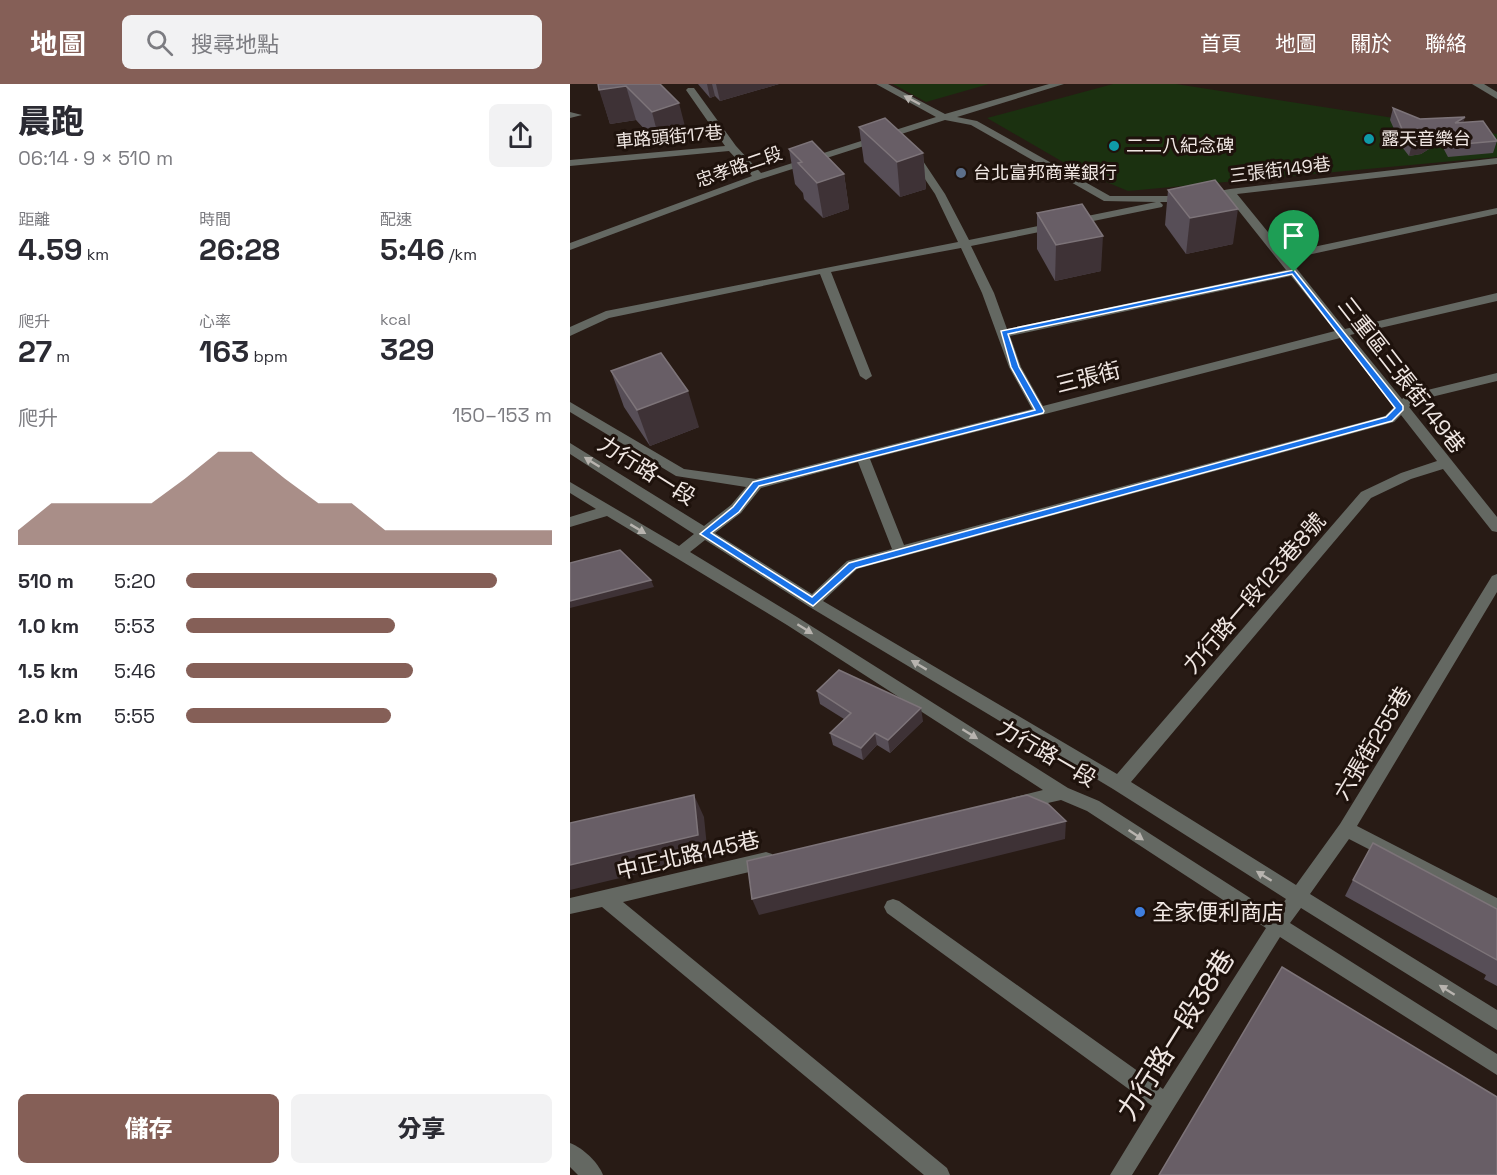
<!DOCTYPE html>
<html lang="zh-TW">
<meta charset="utf-8">
<style>
body{margin:0;font-family:"Space Grotesk","Noto Sans TC",sans-serif;background:#f2f2f3;color:#2b2b33;height:100vh;display:flex;flex-direction:column;font-size:22px;white-space:nowrap}
*{box-sizing:border-box;margin:0}
p{font-size:20px;color:#7c7c81}
.icon{flex:none;width:33px;height:33px;fill:none;stroke:currentColor;stroke-width:2;stroke-linecap:round;stroke-linejoin:round}
.map{position:relative;flex:1;overflow:hidden}
.sheet{display:flex;flex-direction:column;background:#fff;width:570px}
.sheet>*{flex:none}
.pin{position:absolute;display:grid;place-items:center;width:51px;height:51px;color:#fff;margin:-62px -26px;border-radius:50% 50% 50% 0;rotate:-45deg;box-shadow:0 0 6px #0007}
.pin .icon{rotate:45deg}
.round{display:grid;place-items:center;flex:none;width:63px;height:63px;border-radius:9px;background:#f2f2f3}
.headline{display:flex;align-items:center;justify-content:space-between;height:102px;padding:0 18px}
h1{font-size:33px;font-weight:800;line-height:45px}
.metrics{display:grid;grid-template-columns:repeat(3,1fr);gap:9px;height:102px;padding:6px 18px}
.metrics div{display:grid;align-content:center}
.metrics b{font-size:30px;font-weight:800}
.metrics small{font-size:16px;font-weight:400}
.metrics p{font-size:16px}
.chart{height:168px;padding:12px 18px}
.chart p{display:flex;justify-content:space-between}
.chart svg{width:100%;height:108px;margin-top:6px;fill:#855f57;opacity:.7}
.primary-button{display:flex;gap:12px;margin-top:auto;padding:12px 18px}
.primary-button a{flex:1;height:69px;border-radius:9px;background:#855f57;color:#fff;font-size:24px;font-weight:800;line-height:69px;text-align:center}
.primary-button a+a{background:#f2f2f3;color:#2b2b33}
ul{padding:0 18px;list-style:none;font-size:20px}
li{display:grid;grid-template-columns:96px 72px 1fr;align-items:center;height:45px}
li i{height:15px;border-radius:8px;background:#855f57}
header{display:flex;align-items:center;gap:36px;box-sizing:border-box;height:84px;padding:0 30px;background:#855f57;color:#fff}
header strong{font-size:28px}
nav{display:flex;gap:33px;margin-inline-start:auto;font-size:21px}
.search{width:420px;height:54px;background:#f2f2f3;display:flex;align-items:center;gap:15px;box-sizing:border-box;padding:0 21px;border-radius:9px;color:#7c7c81;font-size:22px}
main{display:flex;flex:1;min-height:0}
.map>svg:first-child{display:block}
</style>
<header>
<strong>地圖</strong>
<div class="search"><svg class="icon" aria-label="search" viewBox="0 0 24 24"><circle cx="10" cy="10" r="6"/><path d="M15 15l6 6"/></svg>搜尋地點</div>
<nav><a>首頁</a><a>地圖</a><a>關於</a><a>聯絡</a></nav>
</header>
<main>
<section class="sheet">
<div class="headline"><div><h1>晨跑</h1><p>06:14 · 9 × 510 m</p></div><a class="round"><svg class="icon" aria-label="share" viewBox="0 0 24 24"><path d="M12 15V3M7 8l5-5 5 5M5 13v7h14v-7"/></svg></a></div>
<div class="metrics">
<div><p>距離</p><b>4.59<small> km</small></b></div>
<div><p>時間</p><b>26:28</b></div>
<div><p>配速</p><b>5:46<small> /km</small></b></div>
</div>
<div class="metrics">
<div><p>爬升</p><b>27<small> m</small></b></div>
<div><p>心率</p><b>163<small> bpm</small></b></div>
<div><p>kcal</p><b>329</b></div>
</div>
<div class="chart"><p><span>爬升</span>150–153 m</p>
<svg viewBox="0 0 160 44" preserveAspectRatio="none"><path d="M0 44V38L10 27L20 27L30 27L40 27L50 17L60 6L70 6L80 17L90 27L100 27L110 38L120 38L130 38L140 38L150 38L160 38V44z"/></svg>
</div>
<ul>
<li><b>510 m</b>5:20<i style="width:85%"></i></li>
<li><b>1.0 km</b>5:53<i style="width:57%"></i></li>
<li><b>1.5 km</b>5:46<i style="width:62%"></i></li>
<li><b>2.0 km</b>5:55<i style="width:56%"></i></li>
</ul>
<div class="primary-button"><a>儲存</a><a>分享</a></div>
</section>
<div class="map">
<svg width="927" height="1091" viewBox="0 0 927 1091">
<rect width="100%" height="100%" fill="#281b15"/>
<!-- green -->
<g fill="#1b3110">
<polygon points="323,0 419,0 356,18"/>
<polygon points="543,0 606,0 927,50 927,73 558,107 505,85 417,34"/>
</g>
<g fill="none" stroke-linecap="round" stroke-linejoin="round">
<!-- minor -->
<g fill="#646862" fill-rule="evenodd">
<path d="M 306,0 L 318,0 L 375,30 L 479,0 L 494,0 L 387,33 L 407,37 L 540,112 L 621,112 L 660,105 L 927,74 L 927,80 L 667,110 L 715,169 L 927,124 L 927,130 L 719,175 L 775,245 L 927,209 L 927,217 L 780,251 L 832,315 L 837,311 L 927,289 L 927,297 L 845,317 L 839,323 L 927,433 L 927,448 L 922,447 L 873,385 L 841,395 L 801,414 L 561,698 L 726,801 L 770,740 L 922,492 L 927,490 L 927,508 L 787,742 L 927,814 L 927,831 L 779,755 L 740,810 L 927,926 L 927,946 L 731,824 L 720,839 L 927,970 L 927,991 L 710,853 L 562,1091 L 540,1091 L 582,1022 L 317,829 L 314,823 L 317,817 L 323,815 L 329,817 L 593,1005 L 696,844 L 517,727 L 491,716 L 447,726 L 441,724 L 439,719 L 441,714 L 473,706 L 217,541 L 37,432 L 0,443 L 0,433 L 26,425 L 0,409 L 0,398 L 109,462 L 124,450 L 0,370 L 0,359 L 134,442 L 161,421 L 176,403 L 106,392 L 0,328 L 0,318 L 114,385 L 186,395 L 462,325 L 439,283 L 412,209 L 391,164 L 261,188 L 302,292 L 296,296 L 290,292 L 250,190 L 39,234 L 0,252 L 0,243 L 36,227 L 388,158 L 365,110 L 338,70 L 343,67 L 347,68 L 375,110 L 399,156 L 586,118 L 534,117 L 401,41 L 375,36 L 185,97 L 0,166 L 0,159 L 182,92 L 159,67 L 0,82 L 0,76 L 155,62 L 116,6 L 118,4 L 124,4 L 166,62 L 191,89 L 366,33 ZM 657,112 L 716,186 L 437,245 L 424,209 L 401,162 L 592,123 L 593,121 L 590,118 L 621,118 ZM 721,192 L 765,247 L 473,322 L 451,283 L 440,252 ZM 770,254 L 824,323 L 815,332 L 334,461 L 300,375 ZM 831,331 L 867,377 L 831,389 L 791,408 L 547,690 L 253,517 L 287,485 L 824,338 ZM 288,378 L 322,465 L 277,477 L 242,510 L 145,449 L 171,429 L 191,404 ZM 135,456 L 238,522 L 543,705 L 716,815 L 705,830 L 529,717 L 498,704 L 227,533 L 120,468 Z"/>
<polygon points="902,0 914,0 927,8 927,15"/>
<polygon points="0,28 12,31 0,34"/>
<polygon points="196,768 202,770 205,776 202,782 196,784 53,818 377,1084 380,1091 354,1091 32,823 0,830 0,814"/>
<path d="M 0,1059 C 13,1064 28,1078 33,1091 L 8,1091 L 0,1083 Z"/>
</g>
</g>
<!-- wall -->
<g fill="#574e57">
<polygon points="28,0 90,0 118,54 91,63 66,36 40,40"/>
<polygon points="128,0 209,0 150,17 145,12 140,14"/>
<polygon points="823,24 850,35 895,33 893,38 927,57 923,69 878,73 870,58 851,70 839,72 832,63 820,36"/>
<polygon points="289,43 353,69 356,105 330,113 294,78"/>
<polygon points="219,65 274,90 279,125 253,134 234,115 233,109 225,100"/>
<polygon points="598,106 663,160 616,170 595,141"/>
<polygon points="467,129 531,187 485,197 467,165"/>
<polygon points="41,287 129,343 80,362 54,323"/>
<polygon points="247,607 353,637 320,669 307,661 293,676 263,661 260,649 274,635 250,620"/>
<polygon points="783,796 927,825 927,902 914,895 916,891 775,812"/>
</g>
<!-- shaded-wall -->
<g fill="#3e3236">
<polygon points="137,0 142,0 145,12 140,14"/>
<polygon points="146,0 209,0 150,17"/>
<polygon points="56,2 66,36 40,40 29,6"/>
<polygon points="109,19 118,54 91,63 82,28"/>
<polygon points="895,33 891,44 885,39"/>
<polygon points="873,46 870,58 851,70 839,72 842,60"/>
<polygon points="353,69 356,105 330,113 327,78"/>
<polygon points="274,90 279,125 253,134 247,99"/>
<polygon points="668,125 663,160 616,170 620,134"/>
<polygon points="533,152 531,187 485,197 486,161"/>
<polygon points="118,307 129,343 80,362 67,326"/>
<polygon points="81,496 84,503 0,524 0,517"/>
<polygon points="351,624 353,637 320,669 318,656"/>
<polygon points="305,649 307,661 293,676 291,664"/>
<polygon points="124,711 134,733 138,773 0,806 0,781"/>
<polygon points="496,737 495,755 189,831 182,815"/>
</g>
<!-- building -->
<g fill="#685e66" stroke="#7d7479" stroke-width="1.5">
<polygon points="28,0 90,0 109,19 82,28 56,2 29,6"/>
<polygon points="823,24 850,35 895,33 885,39 913,37 927,57 882,61 873,46 854,59 842,60 835,52"/>
<polygon points="315,34 353,69 327,78 289,43"/>
<polygon points="242,57 274,90 247,99 228,79 232,78 219,65"/>
<polygon points="645,96 668,125 620,134 598,106"/>
<polygon points="512,120 533,152 486,161 467,129"/>
<polygon points="91,269 118,307 67,326 41,287"/>
<polygon points="50,466 81,496 0,517 0,479"/>
<polygon points="269,586 351,624 318,656 305,649 291,664 260,649 281,629 247,607"/>
<polygon points="124,711 128,751 0,781 0,739"/>
<polygon points="457,711 478,720 496,737 182,815 177,777"/>
<polygon points="803,759 927,825 927,876 783,796"/>
<polygon points="712,883 927,1013 927,1091 589,1091"/>
</g>
<!-- one-way arrows -->
<defs><path id="oneway-solid" d="M-6-.8H1V-3.2L6.5 0L1 3.2V.8H-6Z" transform="scale(1.5)"/></defs>
<g fill="#b8b4af">
<use href="#oneway-solid" transform="translate(342 16) rotate(-152)"/>
<use href="#oneway-solid" transform="translate(22 378) rotate(-148)"/>
<use href="#oneway-solid" transform="translate(68 445) rotate(31)"/>
<use href="#oneway-solid" transform="translate(235 545) rotate(32)"/>
<use href="#oneway-solid" transform="translate(349 581) rotate(-149)"/>
<use href="#oneway-solid" transform="translate(400 650) rotate(32)"/>
<use href="#oneway-solid" transform="translate(566 751) rotate(34)"/>
<use href="#oneway-solid" transform="translate(694 792) rotate(-148)"/>
<use href="#oneway-solid" transform="translate(877 906) rotate(-148)"/>
</g>
<!-- route -->
<path fill="#1a73e8" stroke="#fff" stroke-width="1.5" fill-rule="evenodd" d="M 724,186 L 833,322 L 833,326 L 822,337 L 286,484 L 243,522 L 130,450 L 163,423 L 183,398 L 465,326 L 441,283 L 431,247 ZM 722,190 L 825,324 L 816,333 L 279,479 L 242,513 L 141,449 L 169,428 L 189,402 L 473,329 L 474,327 L 449,283 L 438,250 Z"/>
<!-- markers -->
<g fill="#0f9aa8" stroke="#1e120c" stroke-width="2">
<circle cx="799" cy="55" r="6"/>
<circle cx="544" cy="62" r="6"/>
</g>
<circle fill="#5c6f8a" stroke="#1e120c" stroke-width="2" cx="391" cy="89" r="6"/>
<circle fill="#3f7fe0" stroke="#1e120c" stroke-width="2" cx="570" cy="828" r="6"/>
<g text-anchor="middle" stroke-width="6" stroke-linejoin="round" paint-order="stroke">
<!-- far-street labels -->
<g font-size="18" fill="#f0e7e3" stroke="#1e120c">
<text transform="translate(99 53) rotate(-5)" y="6">車路頭街17巷</text>
<text transform="translate(169 83) rotate(-19)" y="6">忠孝路二段</text>
<text transform="translate(710 86) rotate(-7)" y="6">三張街149巷</text>
</g>
<!-- far-poi labels -->
<g font-size="18" fill="#f0e7e3" stroke="#1e120c" text-anchor="start">
<text x="811" y="61">露天音樂台</text>
<text x="556" y="68">二二八紀念碑</text>
<text x="403" y="95">台北富邦商業銀行</text>
</g>
<!-- street labels -->
<g font-size="22" fill="#f0e7e3" stroke="#1e120c">
<text transform="translate(832 291) rotate(52)" y="8">三重區三張街149巷</text>
<text transform="translate(518 293) rotate(-14)" y="8">三張街</text>
<text transform="translate(77 386) rotate(32)" y="8">力行路一段</text>
<text transform="translate(684 509) rotate(-49)" y="8">力行路一段123巷8號</text>
<text transform="translate(802 659) rotate(-59)" y="8">六張街255巷</text>
<text transform="translate(477 669) rotate(30)" y="8">力行路一段</text>
<text transform="translate(118 771) rotate(-13)" y="8">中正北路145巷</text>
</g>
<!-- poi labels -->
<g font-size="22" fill="#f0e7e3" stroke="#1e120c" text-anchor="start">
<text x="582" y="836">全家便利商店</text>
</g>
<!-- near-street labels -->
<g font-size="27" fill="#f0e7e3" stroke="#1e120c">
<text transform="translate(606 951) rotate(-58)" y="9">力行路一段38巷</text>
</g>
</g>
</svg>
<div class="pin" style="left:724px;top:188px;background:#1e9e55"><svg class="icon" aria-label="arrive" viewBox="0 0 24 24"><path d="M6 21V4h12l-3 4 3 4H6"/></svg></div>
</div>
</main>
